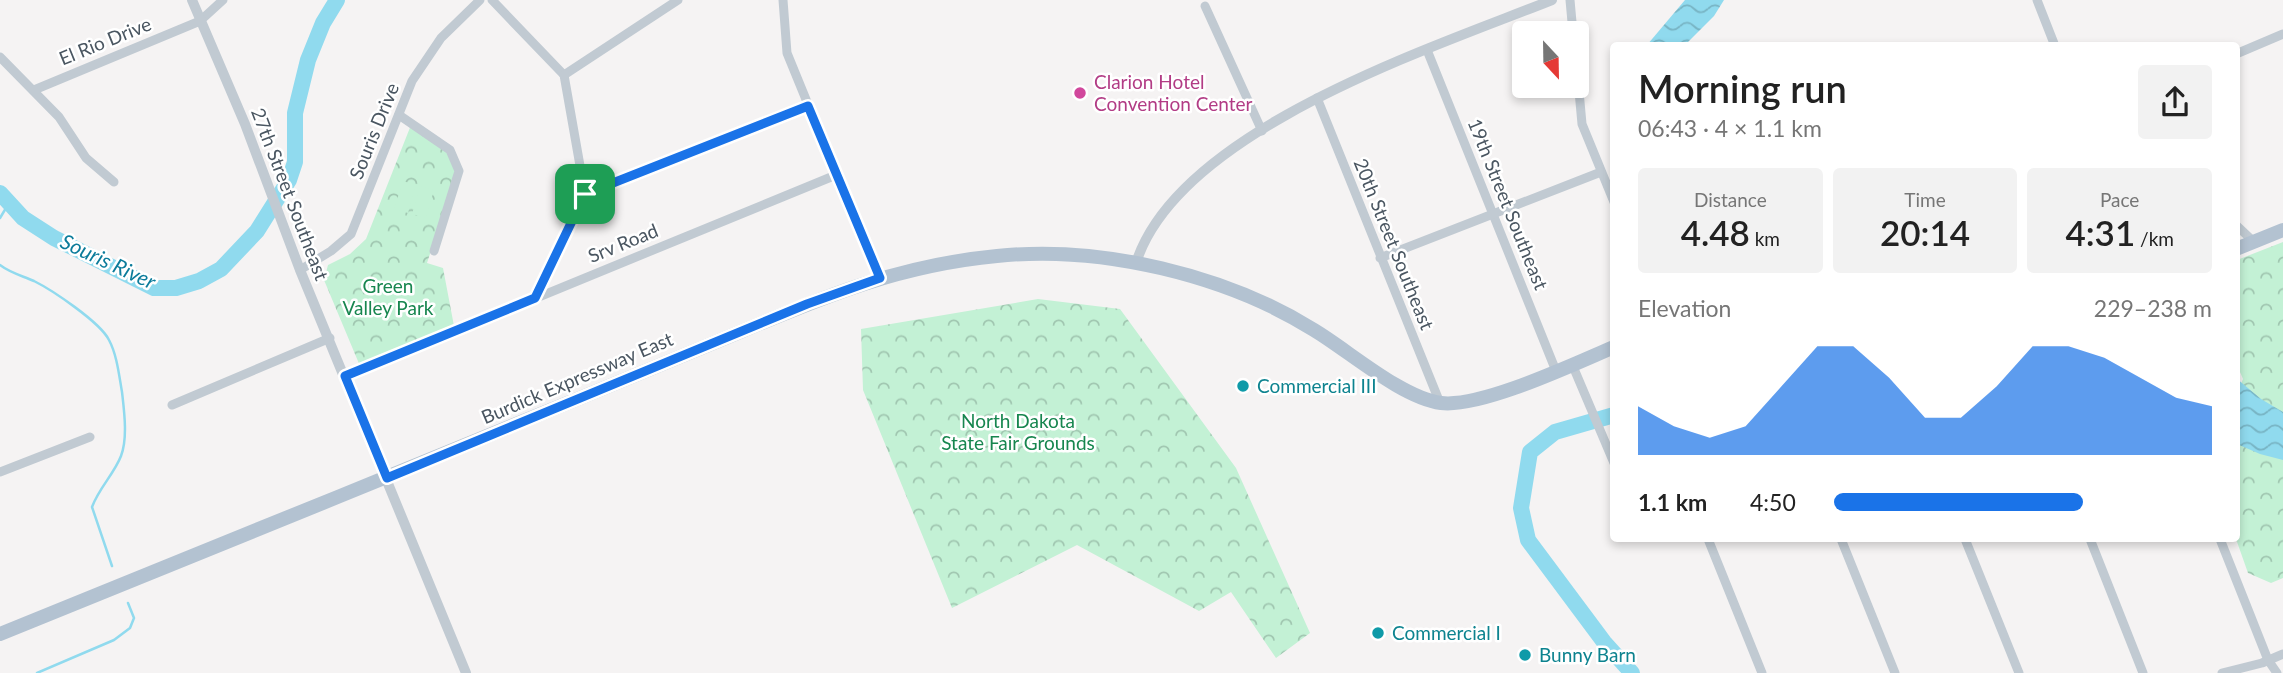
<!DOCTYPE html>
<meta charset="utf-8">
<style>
body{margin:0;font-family:Lato,sans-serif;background:#f2f2f2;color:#222;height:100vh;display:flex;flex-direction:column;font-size:26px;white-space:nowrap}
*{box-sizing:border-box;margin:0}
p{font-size:23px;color:#767676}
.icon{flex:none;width:38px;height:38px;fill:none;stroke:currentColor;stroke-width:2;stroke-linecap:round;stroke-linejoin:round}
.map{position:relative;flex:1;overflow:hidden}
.sheet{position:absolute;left:1610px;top:42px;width:630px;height:500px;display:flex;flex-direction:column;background:#fff;border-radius:7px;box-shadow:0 4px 10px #0003}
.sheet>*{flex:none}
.needle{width:46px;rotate:158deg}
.tools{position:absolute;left:1512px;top:21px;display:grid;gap:14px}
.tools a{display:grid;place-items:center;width:77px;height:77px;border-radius:7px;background:#fff;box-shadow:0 4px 10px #0003;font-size:35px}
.pin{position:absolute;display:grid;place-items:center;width:60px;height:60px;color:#fff;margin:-30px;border-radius:14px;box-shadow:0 4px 10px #0006}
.round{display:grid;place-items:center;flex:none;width:74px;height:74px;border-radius:7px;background:#f2f2f2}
.headline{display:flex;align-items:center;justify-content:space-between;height:119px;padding:0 28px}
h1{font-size:38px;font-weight:600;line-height:52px}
.stats{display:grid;grid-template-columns:repeat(3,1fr);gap:10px;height:119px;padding:7px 28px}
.stats div{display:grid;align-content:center;border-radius:7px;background:#f2f2f2;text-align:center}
.stats b{font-size:35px;font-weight:600}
.stats small{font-size:19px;font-weight:400}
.stats p{font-size:19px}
.chart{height:196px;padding:14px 28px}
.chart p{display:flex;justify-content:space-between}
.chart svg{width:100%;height:126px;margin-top:7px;fill:#1a73e8;opacity:.7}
ul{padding:0 28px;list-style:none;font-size:23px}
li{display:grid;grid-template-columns:112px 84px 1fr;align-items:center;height:52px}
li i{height:18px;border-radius:9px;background:#1a73e8}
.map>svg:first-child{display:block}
</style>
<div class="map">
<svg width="2283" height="673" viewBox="0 0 2283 673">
<defs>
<pattern id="park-crowns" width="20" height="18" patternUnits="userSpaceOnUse" patternTransform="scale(1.75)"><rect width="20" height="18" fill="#c3f1d5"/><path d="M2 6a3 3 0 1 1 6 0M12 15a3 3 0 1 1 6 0" fill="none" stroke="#a0c6b0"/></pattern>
<pattern id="water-waves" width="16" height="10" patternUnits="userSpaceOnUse" patternTransform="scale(1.75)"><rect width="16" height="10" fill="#90daee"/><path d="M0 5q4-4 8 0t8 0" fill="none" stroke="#78b4c4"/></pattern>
</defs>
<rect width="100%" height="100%" fill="#f5f3f3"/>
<!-- park -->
<g fill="url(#park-crowns)">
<polygon points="411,125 448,150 457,171 427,263 443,268 454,326 360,366 324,280 328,265 350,254 366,239"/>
<polygon points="2283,242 2283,578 2271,583 2248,573 2236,539 2236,396 2243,379 2237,365 2237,260"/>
<polygon points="1038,299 1120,309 1236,468 1310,633 1276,658 1231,592 1199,611 1077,545 952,608 863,390 861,329"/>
</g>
<!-- pitch -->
<g fill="#c3f1d5">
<polygon points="403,181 416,185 408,213 394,209"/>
<polygon points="420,186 434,190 426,218 412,214"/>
</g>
<!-- water -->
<g fill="url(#water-waves)">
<polygon points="1685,0 1724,0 1714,16 1685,45 1647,45"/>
<polygon points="2236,378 2261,399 2283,412 2283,460 2260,454 2237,444"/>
</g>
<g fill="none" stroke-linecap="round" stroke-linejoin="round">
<!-- stream -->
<g stroke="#90daee" stroke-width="2.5">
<polyline points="0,218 9,203"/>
<path d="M 0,265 C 10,273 23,276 34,281 C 52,290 100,322 109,340 C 117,355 119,375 122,392 C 124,410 128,438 121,456 C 114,474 99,488 92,507 L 112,566"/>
<polyline points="37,673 114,640 130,628 134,618 128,603"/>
</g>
<!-- river -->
<g stroke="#90daee" stroke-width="16">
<polyline points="0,193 23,218 54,238 154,288 176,288 199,281 221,269 257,231 289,180 295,162 295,113 308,60 323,23 337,0"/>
<polyline points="1614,415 1555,432 1530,452 1521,508 1528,540 1604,642 1632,673"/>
</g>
<!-- minor -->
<g stroke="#c1cad2" stroke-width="9">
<polyline points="492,0 564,75 585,194 535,298"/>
<polyline points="783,0 787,53 879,278"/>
<polyline points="1570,0 1573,33"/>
<polyline points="2037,0 2055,46"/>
<polyline points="1205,6 1262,131"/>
<polyline points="1427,50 1556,371"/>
<polyline points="2236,54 2283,34"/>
<polyline points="0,57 59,117 86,158 114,182"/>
<polyline points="1577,69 1582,124 1614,202"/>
<polyline points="564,75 678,0"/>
<polyline points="34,90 200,21 223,0"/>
<polyline points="1317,98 1440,403"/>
<polyline points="399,115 450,150 459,171 434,251"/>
<polyline points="585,194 808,106"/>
<polyline points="2236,225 2254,242"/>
<polyline points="1380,258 1601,172"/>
<polyline points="300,270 331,251 351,234 412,81 441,38 480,0"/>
<polyline points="1572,364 1614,463"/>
<polyline points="346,376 836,175"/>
<polyline points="172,405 330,338"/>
<polyline points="0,472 90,437"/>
<polyline points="1708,539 1762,673"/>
<polyline points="1841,539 1895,673"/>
<polyline points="1965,539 2019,673"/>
<polyline points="2090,539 2143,673"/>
<polyline points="2220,539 2268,660 2277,673"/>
<polyline points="2222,673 2262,663 2283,654"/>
</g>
<!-- tertiary -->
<g stroke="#c1cad2" stroke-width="10">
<polyline points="192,0 245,124 300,270 466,673"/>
<path d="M 1136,263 C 1178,130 1432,48 1552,0"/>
</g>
<!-- primary -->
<g stroke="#b3c2d1" stroke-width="14">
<polyline points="2236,249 2283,230"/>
<path d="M 0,634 C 193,556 387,477 580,398 C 633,376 687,354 740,332 C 828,295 901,265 997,256 C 1101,245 1226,275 1314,330 C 1349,351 1402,398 1441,403 C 1481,408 1574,364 1614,347"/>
</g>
</g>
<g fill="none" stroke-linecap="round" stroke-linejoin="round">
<defs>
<polygon id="route" points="808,106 880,278 807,304 387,478 345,376 535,298 585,194"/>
</defs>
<!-- route casing -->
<use href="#route" stroke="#fff" stroke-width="14"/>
<!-- route -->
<use href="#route" stroke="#1a73e8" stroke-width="9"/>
</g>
<!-- markers -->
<circle fill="#d1479c" stroke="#fff" stroke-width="2.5" cx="1080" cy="93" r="7"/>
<g fill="#0f9aa8" stroke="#fff" stroke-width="2.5">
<circle cx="1243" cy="386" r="7"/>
<circle cx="1378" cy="633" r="7"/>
<circle cx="1525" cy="655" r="7"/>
</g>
<g text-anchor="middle" stroke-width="5" stroke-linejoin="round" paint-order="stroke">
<!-- street labels -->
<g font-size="19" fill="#4a5661" stroke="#fff">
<text transform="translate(105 41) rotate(-22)" y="7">El Rio Drive</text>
<text transform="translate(374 131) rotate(-68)" y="7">Souris Drive</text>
<text transform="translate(290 194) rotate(69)" y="7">27th Street Southeast</text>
<text transform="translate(1508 204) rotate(68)" y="7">19th Street Southeast</text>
<text transform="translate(623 243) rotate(-22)" y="7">Srv Road</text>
<text transform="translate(1394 244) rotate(68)" y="7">20th Street Southeast</text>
<text transform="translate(577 378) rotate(-23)" y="7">Burdick Expressway East</text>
</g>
<!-- hotel labels -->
<g font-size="19" fill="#b23c85" stroke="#fff" text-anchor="start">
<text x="1094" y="89">Clarion Hotel<tspan x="1094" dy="22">Convention Center</tspan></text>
</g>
<!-- park labels -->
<g font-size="19" fill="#17864f" stroke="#fff">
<text x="388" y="293">Green<tspan x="388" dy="22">Valley Park</tspan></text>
<text x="1018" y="428">North Dakota<tspan x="1018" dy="22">State Fair Grounds</tspan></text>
</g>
<!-- culture labels -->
<g font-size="19" fill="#0d838f" stroke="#fff" text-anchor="start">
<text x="1257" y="393">Commercial III</text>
<text x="1392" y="640">Commercial I</text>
<text x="1539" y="662">Bunny Barn</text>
</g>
<!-- water labels -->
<g font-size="21" font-style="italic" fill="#0c7c9b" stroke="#fff">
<text transform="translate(108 262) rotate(25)" y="7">Souris River</text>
</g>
</g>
</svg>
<div class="tools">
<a><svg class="needle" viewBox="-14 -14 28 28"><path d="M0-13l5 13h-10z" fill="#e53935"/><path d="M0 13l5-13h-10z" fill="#767676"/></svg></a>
</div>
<div class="pin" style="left:585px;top:194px;background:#1e9e55"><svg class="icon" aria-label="arrive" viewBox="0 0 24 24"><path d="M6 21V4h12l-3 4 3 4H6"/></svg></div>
<section class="sheet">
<div class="headline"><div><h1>Morning run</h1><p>06:43 · 4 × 1.1 km</p></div><a class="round"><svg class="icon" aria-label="share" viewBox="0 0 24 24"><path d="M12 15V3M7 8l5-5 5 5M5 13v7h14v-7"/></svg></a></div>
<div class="stats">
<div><p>Distance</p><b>4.48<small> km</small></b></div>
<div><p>Time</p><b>20:14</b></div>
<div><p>Pace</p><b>4:31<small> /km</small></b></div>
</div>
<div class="chart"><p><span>Elevation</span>229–238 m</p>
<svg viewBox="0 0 160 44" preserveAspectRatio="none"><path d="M0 44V27L10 34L20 38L30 34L40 20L50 6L60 6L70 17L80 31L90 31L100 20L110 6L120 6L130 10L140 17L150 24L160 27V44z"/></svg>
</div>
<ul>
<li><b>1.1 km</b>4:50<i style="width:66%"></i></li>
</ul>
</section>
</div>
